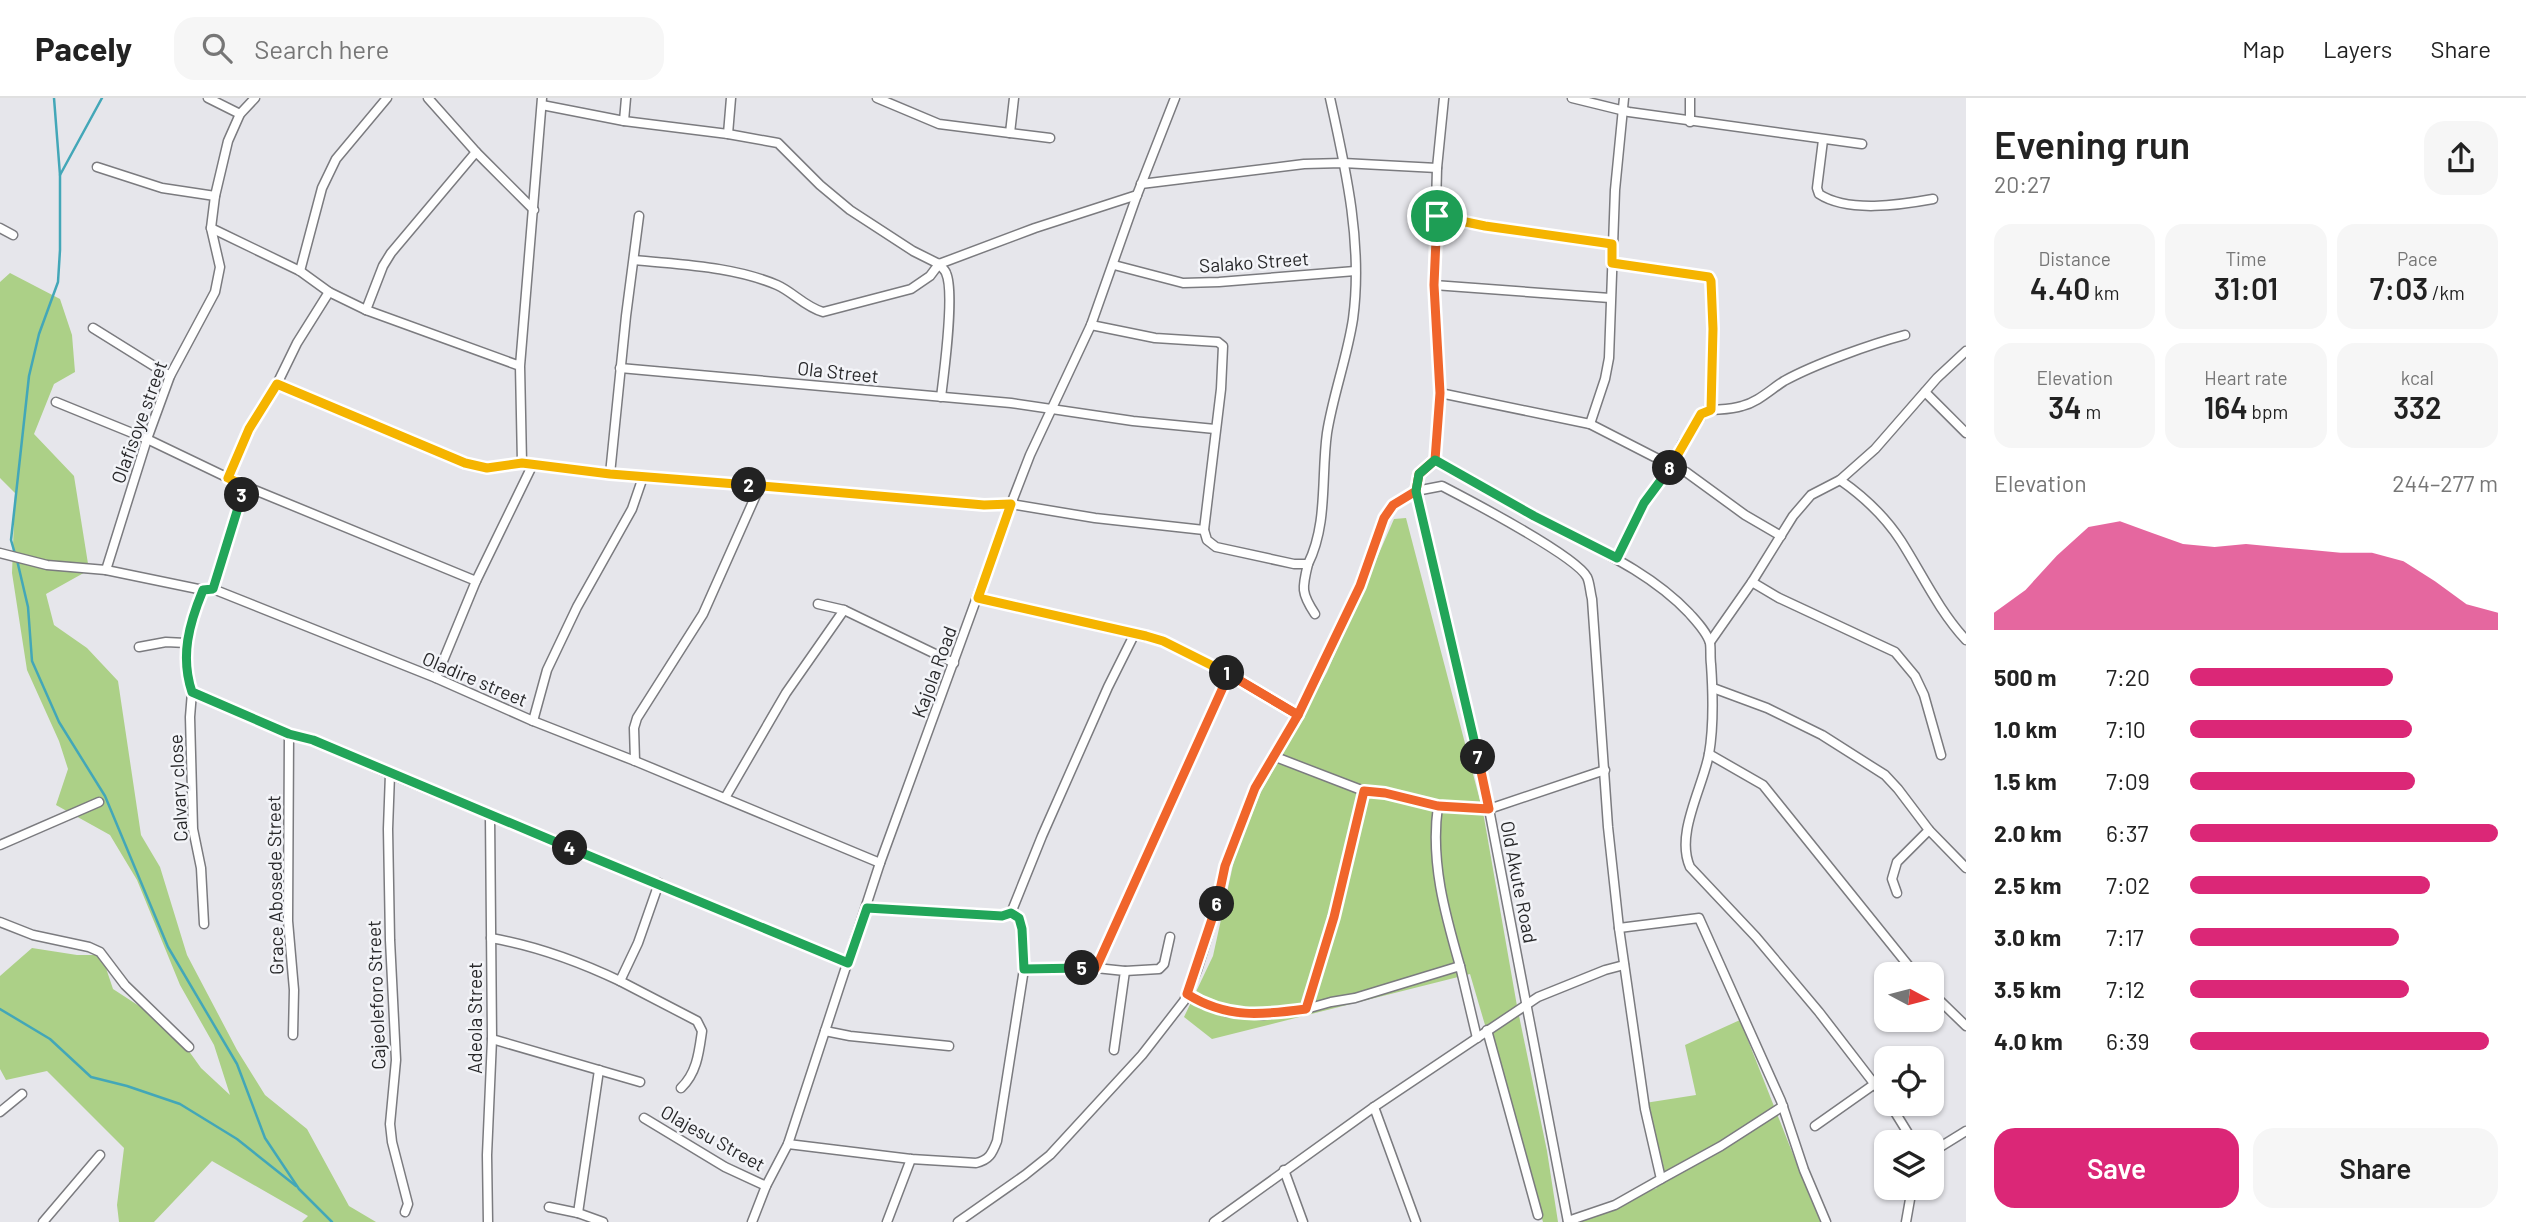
<!DOCTYPE html>
<meta charset="utf-8">
<style>
body{margin:0;font-family:Barlow,sans-serif;background:#f6f6f6;color:#222;height:100vh;display:flex;flex-direction:column;font-size:26px;white-space:nowrap}
*{box-sizing:border-box;margin:0}
p{font-size:23px;color:#767676}
.icon{flex:none;width:38px;height:38px;fill:none;stroke:currentColor;stroke-width:2;stroke-linecap:round;stroke-linejoin:round}
.map{position:relative;flex:1;overflow:hidden}
.details{display:flex;flex-direction:column;background:#fff;width:560px}
.details>*{flex:none}
.needle{width:46px;rotate:97deg}
.controls{position:absolute;left:1874px;top:864px;display:grid;gap:14px}
.controls a{display:grid;place-items:center;width:70px;height:70px;border-radius:14px;background:#fff;box-shadow:0 2px 5px #0004;font-size:35px}
.pin{position:absolute;display:grid;place-items:center;width:60px;height:60px;color:#fff;margin:-30px;border:4px solid #fff;border-radius:50%;box-shadow:0 2px 7px #0007}
.km{position:absolute;width:35px;height:35px;margin:-18px;border-radius:50%;background:#222;color:#fff;font-size:19px;line-height:35px;text-align:center}
.round{display:grid;place-items:center;flex:none;width:74px;height:74px;border-radius:21px;background:#f6f6f6}
.headline{display:flex;align-items:center;justify-content:space-between;height:119px;padding:0 28px}
h1{font-size:38px;font-weight:600;line-height:52px}
.stats{display:grid;grid-template-columns:repeat(3,1fr);gap:10px;height:119px;padding:7px 28px}
.stats div{display:grid;align-content:center;border-radius:18px;background:#f6f6f6;text-align:center}
.stats b{font-size:30px;font-weight:600}
.stats small{font-size:19px;font-weight:400}
.stats p{font-size:19px}
.chart{height:196px;padding:14px 28px}
.chart p{display:flex;justify-content:space-between}
.chart svg{width:100%;height:126px;margin-top:7px;fill:#db2777;opacity:.7}
.cta{display:flex;gap:14px;margin-top:auto;padding:14px 28px}
.cta a{flex:1;height:80px;border-radius:21px;background:#db2777;color:#fff;font-size:28px;font-weight:600;line-height:80px;text-align:center}
.cta a+a{background:#f6f6f6;color:#222}
ul{padding:0 28px;list-style:none;font-size:23px}
li{display:grid;grid-template-columns:112px 84px 1fr;align-items:center;height:52px}
li i{height:18px;border-radius:9px;background:#db2777}
header{display:flex;align-items:center;gap:42px;box-sizing:border-box;height:98px;padding:0 35px;background:#fff;border-bottom:2px solid #e0e0e0}
header strong{font-size:33px}
nav{display:flex;gap:38px;margin-inline-start:auto;font-size:24px}
.search{width:490px;height:63px;background:#f6f6f6;display:flex;align-items:center;gap:18px;box-sizing:border-box;padding:0 24px;border-radius:21px;color:#767676;font-size:26px}
main{display:flex;flex:1;min-height:0}
.map>svg:first-child{display:block}
</style>
<header>
<strong>Pacely</strong>
<div class="search"><svg class="icon" aria-label="search" viewBox="0 0 24 24"><circle cx="10" cy="10" r="6"/><path d="M15 15l6 6"/></svg>Search here</div>
<nav><a>Map</a><a>Layers</a><a>Share</a></nav>
</header>
<main>
<div class="map">
<svg width="1966" height="1124" viewBox="0 0 1966 1124">
<rect width="100%" height="100%" fill="#e6e6eb"/>
<!-- green -->
<g fill="#acd087">
<polygon points="10,175 60,201 72,237 75,274 54,286 34,336 74,378 89,472 46,496 54,527 87,550 118,583 141,737 160,769 187,857 237,952 265,997 307,1031 349,1108 376,1124 302,1124 308,1118 212,1063 154,1124 119,1124 117,1107 124,1050 47,973 6,982 0,971 0,878 32,850 77,857 96,857 104,864 113,891 153,917 181,942 201,970 230,997 214,947 180,887 137,782 110,737 56,707 68,671 59,643 27,572 12,475 15,395 0,380 0,184"/>
<polygon points="1406,420 1483,714 1517,908 1547,1053 1558,1124 1543,1124 1470,876 1212,941 1184,919 1213,858 1235,758 1260,696 1327,574 1394,421"/>
<polygon points="1740,922 1811,1102 1825,1124 1565,1124 1657,1090 1645,1005 1696,997 1685,947"/>
</g>
<g fill="none" stroke-linecap="round" stroke-linejoin="round">
<!-- stream -->
<g stroke="#43a7b8" stroke-width="2.5">
<polyline points="60,77 102,0"/>
<polyline points="15,456 11,442 29,278 39,236 58,184 60,152 60,77 54,0"/>
<polyline points="17,462 28,509 32,563 59,624 105,698 168,849 237,966 265,1040 299,1091 332,1124"/>
<polyline points="0,911 50,941 91,979 127,988 180,1006 237,1041 296,1088"/>
</g>
<defs>
<g id="street">
<polyline points="208,0 240,16"/>
<polyline points="428,0 476,54"/>
<polyline points="877,0 939,26 1010,35 1014,0"/>
<polyline points="1444,0 1437,70 1434,187 1440,295 1435,362 1419,376 1416,393 1489,711 1568,1124"/>
<polyline points="1572,0 1629,14 1862,46"/>
<polyline points="542,7 624,23 728,36 778,45 820,87 850,112 913,153 939,166 1035,130 1137,97"/>
<polyline points="624,23 626,0"/>
<polyline points="1690,24 1690,0"/>
<polyline points="1010,35 1050,40"/>
<polyline points="728,36 731,0"/>
<path d="M 1823,42 L 1817,90 L 1819,96 C 1848,115 1900,107 1933,101"/>
<polyline points="97,69 162,90 215,98"/>
<polyline points="1141,86 1304,66 1343,65 1437,70"/>
<polyline points="1437,118 1485,128 1612,146"/>
<polyline points="0,130 13,137"/>
<polyline points="211,130 300,173 329,194"/>
<path d="M 634,162 C 681,167 732,168 777,187 C 793,194 805,209 823,214 L 911,191 L 930,178 L 939,166 C 941,169 945,172 946,175 C 955,194 944,275 941,299"/>
<polyline points="1612,165 1708,179 1711,183 1713,231 1711,312"/>
<polyline points="1114,167 1183,185 1219,184 1355,173"/>
<polyline points="300,173 322,90 336,61 387,0"/>
<polyline points="1434,187 1610,200"/>
<polyline points="366,212 383,168 391,155 476,54 534,112"/>
<polyline points="1091,227 1155,240 1218,244 1223,248 1221,291 1204,432"/>
<polyline points="93,230 170,278"/>
<polyline points="520,268 366,212 329,194 297,245 277,286 465,365 487,370 522,365 520,268 542,0"/>
<polyline points="620,270 1011,305 1133,323 1215,331"/>
<polyline points="1925,294 1966,335"/>
<path d="M 1440,295 L 1590,326 L 1672,368 L 1682,346 L 1705,313 C 1717,311 1730,312 1742,308 C 1758,304 1770,292 1784,283 C 1815,266 1871,246 1905,237"/>
<polyline points="56,304 147,341 245,388 476,483"/>
<polyline points="1590,326 1605,281 1609,260 1615,92 1624,0"/>
<path d="M 1435,362 C 1467,380 1499,399 1532,417 C 1586,447 1645,469 1689,515 C 1696,523 1707,534 1710,545 C 1711,551 1710,559 1711,566 C 1713,595 1714,627 1709,656 C 1703,689 1675,736 1690,769 L 1756,839 L 1819,914 L 1886,1001"/>
<path d="M 522,365 L 610,376 L 984,407 L 1011,406 L 1095,420 L 1204,432 L 1207,442 L 1216,449 L 1294,466 L 1308,466 C 1328,426 1321,378 1327,335 C 1333,297 1347,260 1353,221 C 1363,147 1346,72 1330,0"/>
<polyline points="610,376 626,218 639,118"/>
<polyline points="228,380 249,331 277,286"/>
<polyline points="1840,382 1875,351 1937,280 1966,253"/>
<polyline points="0,455 47,467 106,472 203,492 213,491 436,580 533,623 635,663 880,765"/>
<polyline points="1617,460 1644,405 1672,368 1686,374 1745,417 1781,438"/>
<path d="M 1308,466 C 1302,490 1301,495 1315,516"/>
<polyline points="106,472 147,341 170,278 215,194 220,169 211,130 215,98 228,43 240,16 255,0"/>
<polyline points="1752,484 1779,500 1895,554 1915,578 1924,597 1941,657"/>
<polyline points="213,491 245,388"/>
<polyline points="203,492 190,528 186,567 192,594 190,619 193,731 201,770 204,826"/>
<polyline points="978,500 1163,543 1229,576 1298,617"/>
<polyline points="818,506 844,512 954,565"/>
<path d="M 1710,544 L 1752,484 L 1793,418 L 1811,397 L 1840,382 C 1863,398 1886,420 1901,443 C 1922,476 1939,513 1966,542"/>
<polyline points="139,549 166,544 186,545"/>
<polyline points="436,580 476,483 533,366"/>
<polyline points="1713,590 1767,610 1822,637 1885,677 1898,691 1929,732 1966,770"/>
<polyline points="192,594 289,636 313,642 390,676 848,865"/>
<polyline points="533,623 547,572 577,509 632,411 643,379"/>
<polyline points="289,636 288,823 294,892 293,937"/>
<polyline points="1709,656 1763,687 1916,877"/>
<path d="M 1273,658 L 1364,693 L 1385,695 L 1438,708 C 1430,763 1445,816 1460,868"/>
<polyline points="635,663 634,630 637,620 703,516 760,388"/>
<polyline points="390,676 388,731 390,842 396,962 390,1026 392,1044 408,1106 405,1114"/>
<polyline points="725,700 786,595 844,512"/>
<polyline points="1438,708 1489,711 1605,672"/>
<polyline points="0,747 99,704"/>
<polyline points="1897,795 1892,781 1897,764 1929,732"/>
<polyline points="1011,815 1042,738 1108,589 1135,535"/>
<polyline points="0,824 33,837 89,849 100,854 125,887 189,949"/>
<polyline points="1619,830 1699,820 1781,1003 1804,1072 1826,1124"/>
<path d="M 491,840 C 537,848 578,863 620,883 L 638,845 L 659,785"/>
<polyline points="1096,870 1229,576"/>
<polyline points="1024,871 1096,870 1125,873 1114,952"/>
<polyline points="1125,873 1159,871 1164,866 1170,839"/>
<path d="M 620,883 L 697,923 L 702,933 C 699,954 697,975 681,990"/>
<polyline points="1932,895 1966,928"/>
<polyline points="1187,896 1203,906 1227,914 1263,917 1306,911 1331,904 1355,900 1460,868 1477,940"/>
<polyline points="1306,911 1334,819 1364,693"/>
<polyline points="1487,932 1538,1117"/>
<polyline points="825,933 850,938 949,948"/>
<polyline points="492,941 640,984"/>
<polyline points="1890,1006 1914,1045"/>
<polyline points="1374,1009 1416,1124"/>
<polyline points="0,1014 22,996"/>
<polyline points="644,1020 725,1069 766,1088"/>
<polyline points="1815,1028 1876,985"/>
<path d="M 788,1046 L 911,1061 L 976,1065 C 989,1062 992,1056 997,1043 L 1024,871 L 1022,831 L 1019,820 L 1011,815 L 1002,818 L 867,810"/>
<polyline points="1932,1054 1966,1033"/>
<polyline points="1284,1072 1303,1124"/>
<polyline points="1661,1081 1721,1048 1783,1008"/>
<polyline points="549,1109 578,1115 603,1124"/>
<polyline points="578,1115 599,972"/>
<polyline points="43,1124 100,1057"/>
<polyline points="488,1124 487,1057 492,941 490,717"/>
<polyline points="752,1124 766,1088 788,1046 880,765 1011,406 1030,357 1091,227 1137,97 1175,0"/>
<polyline points="887,1124 911,1061"/>
<path d="M 958,1124 L 1025,1077 L 1050,1057 L 1142,957 L 1184,903 L 1197,872 L 1218,805 L 1225,768 L 1255,690 L 1310,594 L 1360,488 L 1384,420 L 1393,407 L 1405,399 L 1416,393 L 1442,388 C 1467,401 1576,458 1587,479 C 1590,485 1590,494 1592,501 L 1608,729 L 1619,830 L 1645,1011 L 1661,1081 L 1615,1107 L 1568,1123"/>
<polyline points="1214,1124 1374,1009 1538,899 1605,872 1624,867"/>
<polyline points="1906,1124 1912,1090"/>
</g>
</defs>
<!-- street casing -->
<use href="#street" stroke="#7b7b7f" stroke-width="11"/>
<!-- street -->
<use href="#street" stroke="#fff" stroke-width="8"/>
</g>
<g fill="none" stroke-linecap="round" stroke-linejoin="round">
<defs>
<polyline id="split-1" points="1227,575 1298,617 1360,488 1384,420 1393,407 1416,393 1419,376 1435,362 1440,295 1434,187 1437,118"/>
<polyline id="split-2" points="749,387 984,407 1011,406 978,500 1146,538 1163,543 1227,575"/>
<polyline id="split-3" points="242,397 245,388 228,380 249,331 277,286 465,365 487,370 522,365 610,376 749,387"/>
<path id="split-4" d="M 242,397 L 213,491 L 203,492 C 189,526 180,558 192,594 L 289,636 L 313,642 L 570,750"/>
<polyline id="split-5" points="570,750 848,865 867,810 1002,818 1011,815 1019,820 1022,831 1024,871 1082,870"/>
<polyline id="split-6" points="1082,870 1096,870 1229,576 1298,617 1255,690 1225,768 1217,806"/>
<path id="split-7" d="M 1217,806 L 1187,896 C 1227,921 1262,917 1306,911 L 1334,819 L 1364,693 L 1385,695 L 1438,708 L 1489,711 L 1478,659"/>
<polyline id="split-8" points="1478,659 1416,393 1419,376 1435,362 1534,418 1617,460 1644,405 1670,370"/>
<polyline id="split-9" points="1437,118 1485,128 1612,146 1612,165 1709,179 1711,183 1713,231 1711,312 1701,316 1670,370"/>
</defs>
<!-- split-1 casing -->
<use href="#split-1" stroke="#fff" stroke-width="14"/>
<!-- split-2 casing -->
<use href="#split-2" stroke="#fff" stroke-width="14"/>
<!-- split-3 casing -->
<use href="#split-3" stroke="#fff" stroke-width="14"/>
<!-- split-4 casing -->
<use href="#split-4" stroke="#fff" stroke-width="14"/>
<!-- split-5 casing -->
<use href="#split-5" stroke="#fff" stroke-width="14"/>
<!-- split-6 casing -->
<use href="#split-6" stroke="#fff" stroke-width="14"/>
<!-- split-7 casing -->
<use href="#split-7" stroke="#fff" stroke-width="14"/>
<!-- split-8 casing -->
<use href="#split-8" stroke="#fff" stroke-width="14"/>
<!-- split-9 casing -->
<use href="#split-9" stroke="#fff" stroke-width="14"/>
<!-- split-1 -->
<use href="#split-1" stroke="#f0652b" stroke-width="9"/>
<!-- split-2 -->
<use href="#split-2" stroke="#f5b400" stroke-width="9"/>
<!-- split-3 -->
<use href="#split-3" stroke="#f5b400" stroke-width="9"/>
<!-- split-4 -->
<use href="#split-4" stroke="#22a559" stroke-width="9"/>
<!-- split-5 -->
<use href="#split-5" stroke="#22a559" stroke-width="9"/>
<!-- split-6 -->
<use href="#split-6" stroke="#f0652b" stroke-width="9"/>
<!-- split-7 -->
<use href="#split-7" stroke="#f0652b" stroke-width="9"/>
<!-- split-8 -->
<use href="#split-8" stroke="#22a559" stroke-width="9"/>
<!-- split-9 -->
<use href="#split-9" stroke="#f5b400" stroke-width="9"/>
</g>
<g text-anchor="middle" stroke-width="5" stroke-linejoin="round" paint-order="stroke">
<!-- street labels -->
<g font-size="19" fill="#28282a" stroke="#f3f4f8">
<text transform="translate(1254 164) rotate(-4)" y="7">Salako Street</text>
<text transform="translate(838 274) rotate(6)" y="7">Ola Street</text>
<text transform="translate(139 324) rotate(-70)" y="7">Olafisoye street</text>
<text transform="translate(934 574) rotate(-70)" y="7">Kajola Road</text>
<text transform="translate(475 581) rotate(23)" y="7">Oladire street</text>
<text transform="translate(178 690) rotate(-93)" y="7">Calvary close</text>
<text transform="translate(1519 784) rotate(79)" y="7">Old Akute Road</text>
<text transform="translate(275 787) rotate(-91)" y="7">Grace Abosede Street</text>
<text transform="translate(376 897) rotate(-92)" y="7">Cajeoleforo Street</text>
<text transform="translate(475 920) rotate(-90)" y="7">Adeola Street</text>
<text transform="translate(713 1040) rotate(29)" y="7">Olajesu Street</text>
</g>
</g>
</svg>
<div class="controls">
<a><svg class="needle" viewBox="-14 -14 28 28"><path d="M0-13l5 13h-10z" fill="#e53935"/><path d="M0 13l5-13h-10z" fill="#767676"/></svg></a>
<a><svg class="icon" aria-label="locate" viewBox="0 0 24 24"><circle cx="12" cy="12" r="6"/><path d="M12 2v4M12 18v4M2 12h4M18 12h4"/></svg></a>
<a><svg class="icon" aria-label="layers" viewBox="0 0 24 24"><path d="M12 4l9 5-9 5-9-5zM3 14l9 5 9-5"/></svg></a>
</div>
<div class="pin" style="left:1437px;top:118px;background:#1e9e55"><svg class="icon" aria-label="arrive" viewBox="0 0 24 24"><path d="M6 21V4h12l-3 4 3 4H6"/></svg></div>
<b class="km" style="left:1227px;top:575px">1</b>
<b class="km" style="left:749px;top:387px">2</b>
<b class="km" style="left:242px;top:397px">3</b>
<b class="km" style="left:570px;top:750px">4</b>
<b class="km" style="left:1082px;top:870px">5</b>
<b class="km" style="left:1217px;top:806px">6</b>
<b class="km" style="left:1478px;top:659px">7</b>
<b class="km" style="left:1670px;top:370px">8</b>
</div>
<section class="details">
<div class="headline"><div><h1>Evening run</h1><p>20:27</p></div><a class="round"><svg class="icon" aria-label="share" viewBox="0 0 24 24"><path d="M12 15V3M7 8l5-5 5 5M5 13v7h14v-7"/></svg></a></div>
<div class="stats">
<div><p>Distance</p><b>4.40<small> km</small></b></div>
<div><p>Time</p><b>31:01</b></div>
<div><p>Pace</p><b>7:03<small> /km</small></b></div>
</div>
<div class="stats">
<div><p>Elevation</p><b>34<small> m</small></b></div>
<div><p>Heart rate</p><b>164<small> bpm</small></b></div>
<div><p>kcal</p><b>332</b></div>
</div>
<div class="chart"><p><span>Elevation</span>244–277 m</p>
<svg viewBox="0 0 160 44" preserveAspectRatio="none"><path d="M0 44V38L10 30L20 18L30 8L40 6L50 10L60 14L70 15L80 14L90 15L100 16L110 17L120 17L130 20L140 27L150 35L160 38V44z"/></svg>
</div>
<ul>
<li><b>500 m</b>7:20<i style="width:66%"></i></li>
<li><b>1.0 km</b>7:10<i style="width:72%"></i></li>
<li><b>1.5 km</b>7:09<i style="width:73%"></i></li>
<li><b>2.0 km</b>6:37<i style="width:100%"></i></li>
<li><b>2.5 km</b>7:02<i style="width:78%"></i></li>
<li><b>3.0 km</b>7:17<i style="width:68%"></i></li>
<li><b>3.5 km</b>7:12<i style="width:71%"></i></li>
<li><b>4.0 km</b>6:39<i style="width:97%"></i></li>
</ul>
<div class="cta"><a>Save</a><a>Share</a></div>
</section>
</main>
